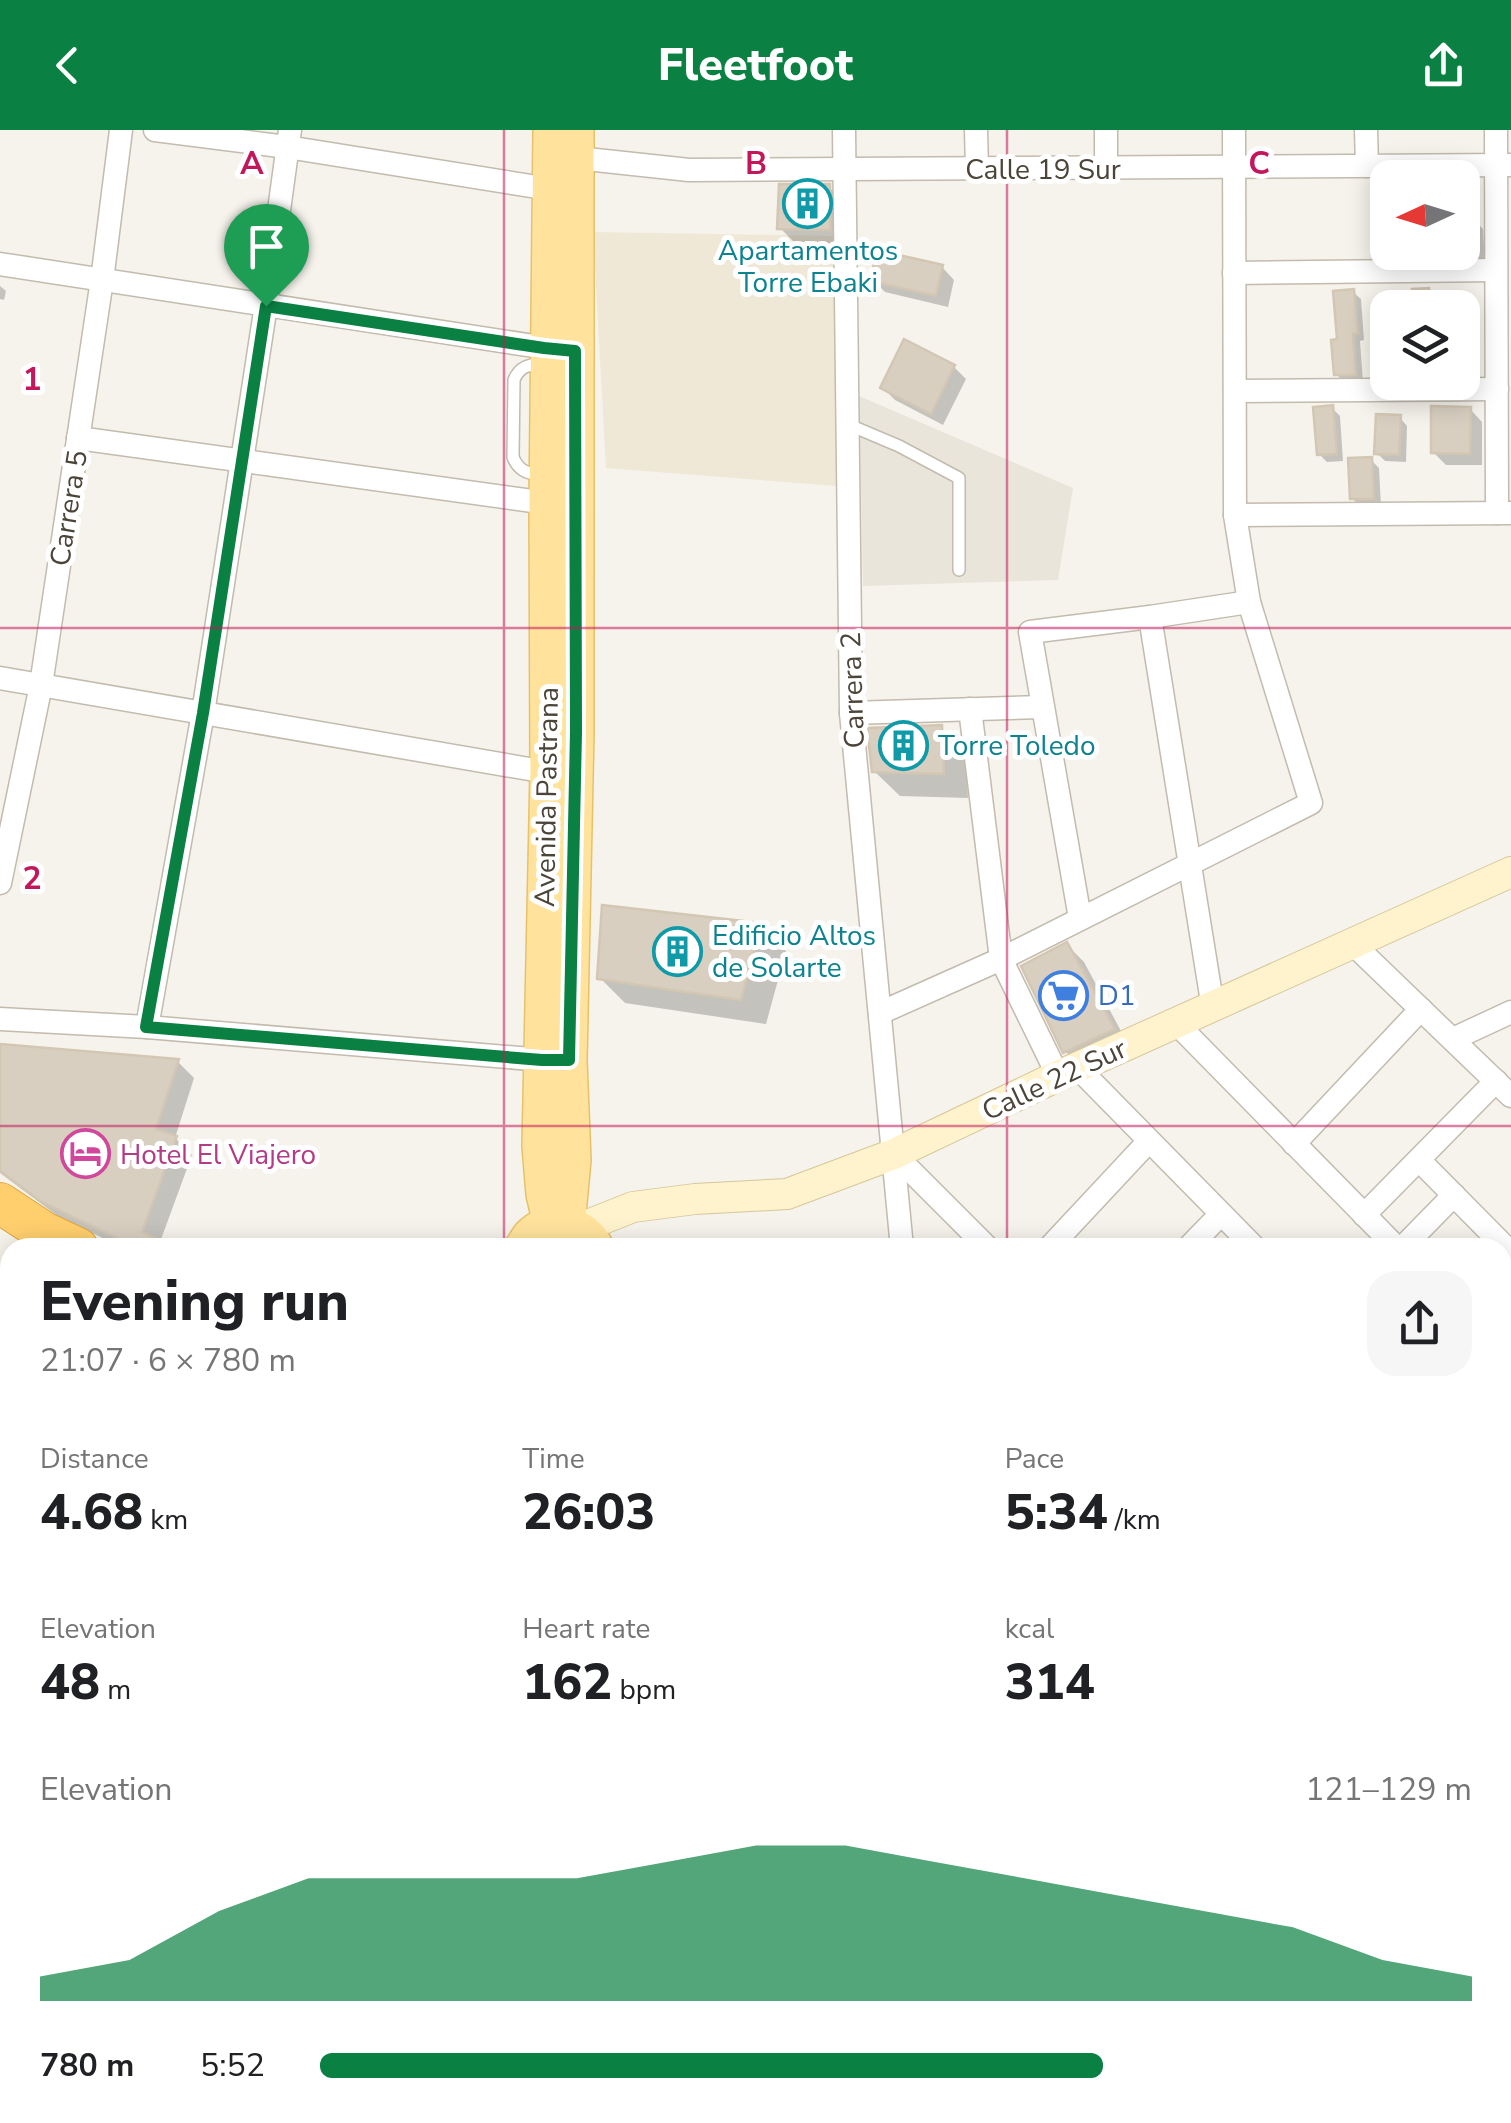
<!DOCTYPE html>
<meta charset="utf-8">
<style>
body{margin:0;font-family:"Nunito Sans",sans-serif;background:#f6f6f6;color:#202124;height:100vh;display:flex;flex-direction:column;font-size:38px;white-space:nowrap}
*{box-sizing:border-box;margin:0}
p{font-size:32px;color:#757577}
.icon{flex:none;width:55px;height:55px;fill:none;stroke:currentColor;stroke-width:2;stroke-linecap:round;stroke-linejoin:round}
.map{position:relative;flex:1;overflow:hidden}
.side{position:absolute;left:0px;top:1108px;width:1512px;height:888px;display:flex;flex-direction:column;background:#fff;border-radius:30px 30px 0 0;box-shadow:0 5px 25px #0003}
.side>*{flex:none}
.needle{width:65px;rotate:266deg}
.fabs{position:absolute;left:1370px;top:30px;display:grid;gap:20px}
.fabs a{display:grid;place-items:center;width:110px;height:110px;border-radius:20px;background:#fff;box-shadow:0 5px 25px #0003;font-size:50px}
.pin{position:absolute;display:grid;place-items:center;width:85px;height:85px;color:#fff;margin:-102px -42px;border-radius:50% 50% 50% 0;rotate:-45deg;box-shadow:0 0 10px #0007}
.pin .icon{rotate:45deg}
.round{display:grid;place-items:center;flex:none;width:105px;height:105px;border-radius:30px;background:#f6f6f6}
.overview{display:flex;align-items:center;justify-content:space-between;height:170px;padding:0 40px}
h1{font-size:55px;font-weight:800;line-height:75px}
.metrics{display:grid;grid-template-columns:repeat(3,1fr);gap:15px;height:170px;padding:10px 40px}
.metrics div{display:grid;align-content:center}
.metrics b{font-size:50px;font-weight:800}
.metrics small{font-size:28px;font-weight:400}
.metrics p{font-size:28px}
.chart{height:280px;padding:20px 40px}
.chart p{display:flex;justify-content:space-between}
.chart svg{width:100%;height:180px;margin-top:10px;fill:#0b8043;opacity:.7}
ul{padding:0 40px;list-style:none;font-size:32px}
li{display:grid;grid-template-columns:160px 120px 1fr;align-items:center;height:75px}
li i{height:25px;border-radius:12px;background:#0b8043}
header{display:flex;justify-content:space-between;align-items:center;height:130px;padding:0 40px;background:#0b8043;color:#fff;font-size:45px;font-weight:800}
.map>svg:first-child{display:block}
</style>
<header><svg class="icon" aria-label="back" viewBox="0 0 24 24"><path d="M15 5l-7 7 7 7"/></svg>Fleetfoot<svg class="icon" aria-label="share" viewBox="0 0 24 24"><path d="M12 15V3M7 8l5-5 5 5M5 13v7h14v-7"/></svg></header>
<div class="map">
<svg width="1511" height="1993" viewBox="0 0 1511 1993">
<rect width="100%" height="100%" fill="#f6f3ec"/>
<!-- residential -->
<polygon fill="#eae5da" points="859,266 1073,358 1058,450 863,456"/>
<!-- education -->
<polygon fill="#efe8d6" points="593,102 837,106 836,356 606,338"/>
<!-- shadow -->
<g fill="#0003">
<polygon points="829,57 854,82 854,124 805,123 780,98"/>
<polygon points="1475,91 1483,99 1485,132 1463,132 1455,122 1462,122"/>
<polygon points="942,137 954,150 948,177 885,162 873,150"/>
<polygon points="0,156 6,161 4,170 0,169"/>
<polygon points="1428,160 1436,168 1437,178 1416,178"/>
<polygon points="1353,162 1361,169 1364,210 1360,211 1363,252 1344,252 1336,244"/>
<polygon points="906,212 954,237 966,249 943,295 895,270 883,258"/>
<polygon points="1332,278 1340,286 1343,331 1327,332 1319,324"/>
<polygon points="1470,279 1482,292 1482,335 1446,335 1433,322"/>
<polygon points="1400,288 1407,296 1406,332 1385,331 1377,323"/>
<polygon points="1371,330 1379,338 1381,376 1360,376 1352,368"/>
<polygon points="941,598 966,623 968,668 900,666 874,641"/>
<polygon points="761,796 786,821 766,894 625,873 600,848"/>
<polygon points="1067,815 1084,832 1129,916 1082,938 1065,921"/>
<polygon points="0,916 178,932 194,948 175,1008 192,1025 160,1112 168,1118 123,1118 59,1087 0,1043"/>
<polygon points="78,1985 545,1985 545,1993 75,1993"/>
</g>
<!-- building -->
<g fill="#d8cfc1" stroke="#d3c7b4" stroke-width="2.5">
<polygon points="779,54 830,54 830,100 777,99"/>
<polygon points="1476,88 1478,125 1462,125 1462,89"/>
<polygon points="877,120 943,135 936,166 870,151"/>
<polygon points="1429,158 1430,178 1413,178 1412,159"/>
<polygon points="1354,159 1358,203 1353,204 1356,245 1334,245 1331,210 1337,209 1333,161"/>
<polygon points="904,209 955,235 931,284 880,258"/>
<polygon points="1333,275 1337,324 1317,325 1313,277"/>
<polygon points="1431,276 1471,277 1470,324 1431,323"/>
<polygon points="1376,284 1401,285 1399,325 1374,324"/>
<polygon points="1372,327 1374,369 1350,369 1348,328"/>
<polygon points="942,595 944,644 872,642 867,598"/>
<polygon points="602,775 762,793 741,870 597,849"/>
<polygon points="1067,812 1115,899 1063,923 1021,836"/>
<polygon points="0,914 179,929 156,999 177,1006 142,1102 178,1118 126,1118 123,1111 40,1071 0,1041"/>
</g>
<g fill="none" stroke-linecap="round" stroke-linejoin="round">
<defs>
<g id="lane">
<polyline points="847,294 899,316 959,348 959,440"/>
<path d="M 545,347 C 530,343 519,343 513,327 L 514,250 C 520,235 530,235 545,233"/>
</g>
<g id="street">
<polyline points="155,0 287,17 562,61"/>
<polyline points="844,0 851,583 902,1118"/>
<polyline points="976,0 977,39"/>
<polyline points="1106,0 1106,38"/>
<polyline points="1366,0 1367,36"/>
<polyline points="1496,0 1497,383"/>
<polyline points="577,28 689,40 1511,35"/>
<polyline points="0,134 560,220"/>
<polyline points="1234,143 1496,140"/>
<polyline points="1235,261 1497,259"/>
<polyline points="78,308 547,373 560,373"/>
<polyline points="1235,385 1511,383"/>
<polyline points="1150,487 1213,878"/>
<polyline points="0,548 558,644"/>
<polyline points="970,579 1001,829 1058,946"/>
<polyline points="851,583 1042,577"/>
<polyline points="0,753 41,555 102,150 121,0"/>
<polyline points="1080,788 1030,502 1150,487 1249,472"/>
<polyline points="1353,814 1511,966"/>
<polyline points="880,883 1001,829 1311,673 1249,472 1235,385 1234,0"/>
<polyline points="0,889 147,897 555,931"/>
<polyline points="1177,894 1397,1118"/>
<polyline points="147,897 203,583 266,175 290,0"/>
<polyline points="1453,909 1511,882"/>
<polyline points="1077,937 1255,1118"/>
<polyline points="1294,1014 1421,879"/>
<polyline points="894,1024 988,1118"/>
<polyline points="1419,1030 1511,1123"/>
<polyline points="1364,1085 1496,951"/>
<polyline points="1049,1118 1148,1012"/>
<polyline points="1188,1118 1221,1084"/>
<polyline points="1402,1118 1454,1065"/>
<polyline points="1502,1174 1511,1166"/>
<polyline points="1502,1326 1511,1318"/>
<polyline points="1502,1363 1511,1372"/>
<polyline points="0,1498 10,1474"/>
<polyline points="1502,1545 1511,1536"/>
<polyline points="1502,1800 1511,1789"/>
<polyline points="596,1985 596,1993"/>
<polyline points="1347,1985 1355,1993"/>
<polyline points="721,1993 721,1985"/>
<polyline points="835,1993 835,1985"/>
<polyline points="964,1993 964,1985"/>
<polyline points="1192,1993 1218,1985"/>
<polyline points="1390,1993 1394,1985"/>
</g>
<polyline id="secondary" points="580,1098 633,1077 695,1069 787,1064 894,1024 1058,946 1511,742"/>
<g id="primary">
<polyline points="551,1094 544,1064 540,1016 548,642 547,373 551,0"/>
<polyline points="567,1094 573,1030 569,931 576,602 576,0"/>
<path d="M 522,1118 C 526,1113 528,1107 532,1104 C 553,1085 585,1094 596,1118"/>
</g>
<g id="highway">
<polyline points="0,1073 44,1102 78,1118"/>
<polyline points="553,1993 553,1985"/>
</g>
</defs>
<!-- lane casing -->
<use href="#lane" stroke="#c2bbae" stroke-width="14"/>
<!-- street casing -->
<use href="#street" stroke="#c2bbae" stroke-width="25"/>
<!-- secondary casing -->
<use href="#secondary" stroke="#d6c79b" stroke-width="32"/>
<!-- primary casing -->
<use href="#primary" stroke="#e6c16a" stroke-width="38"/>
<!-- highway casing -->
<use href="#highway" stroke="#e0a43c" stroke-width="42"/>
<!-- lane -->
<use href="#lane" stroke="#fff" stroke-width="11"/>
<!-- street -->
<use href="#street" stroke="#fff" stroke-width="22"/>
<!-- secondary -->
<use href="#secondary" stroke="#fff3cd" stroke-width="30"/>
<!-- primary -->
<use href="#primary" stroke="#ffe39c" stroke-width="35"/>
<!-- highway -->
<use href="#highway" stroke="#ffcf6e" stroke-width="40"/>
</g>
<g fill="none" stroke-linecap="round" stroke-linejoin="round">
<defs>
<polygon id="route" points="266,176 544,218 575,221 576,602 569,930 542,930 146,897 203,583"/>
</defs>
<!-- route casing -->
<use href="#route" stroke="#fff" stroke-width="20"/>
<!-- route -->
<use href="#route" stroke="#0b8043" stroke-width="12"/>
</g>
<!-- grid -->
<path fill="none" stroke="#c2185b" stroke-width="2.5" stroke-opacity="0.55" d="M 504,0 L 504,1118M 1007,0 L 1007,1118M 0,498 L 1511,498M 0,996 L 1511,996M 0,1495 L 10,1495M 1502,1495 L 1511,1495M 504,1985 L 504,1993M 1007,1985 L 1007,1993"/>
<!-- icons -->
<defs>
<symbol id="building-ring" viewBox="-11 -11 22 22"><circle r="9.5" fill="#fff" stroke="#0f9aa8" stroke-width="1.5"/><path d="M-4-6H4V6H1V3H-1V6H-4ZM-2.5-4.3h1.7v1.8h-1.7ZM.8-4.3h1.7v1.8H.8ZM-2.5-1h1.7V.8h-1.7ZM.8-1h1.7V.8H.8Z" fill="#0f9aa8"/></symbol>
<symbol id="supermarket-ring" viewBox="-11 -11 22 22"><circle r="9.5" fill="#fff" stroke="#3f7fe0" stroke-width="1.5"/><path d="M-6-5.5h2.5l.6 2H6L4.5 2H-2.5L-4.4-4H-6ZM-1.5 3.2a1.3 1.3 0 1 0 .1 0ZM3 3.2a1.3 1.3 0 1 0 .1 0Z" fill="#3f7fe0"/></symbol>
<symbol id="hotel-ring" viewBox="-11 -11 22 22"><circle r="9.5" fill="#fff" stroke="#d1479c" stroke-width="1.5"/><path d="M-6-4.5h1.5V1H6V5H4.5V3h-9V5H-6ZM-4 0a1.8 1.8 0 1 1 3.6 0ZM.5 0V-2.5h3Q6-2.5 6 0Z" fill="#d1479c"/></symbol>
</defs>
<g fill-rule="evenodd">
<use href="#building-ring" x="780" y="46" width="55" height="55"/>
<use href="#building-ring" x="876" y="588" width="55" height="55"/>
<use href="#building-ring" x="650" y="794" width="55" height="55"/>
<use href="#supermarket-ring" x="1036" y="838" width="55" height="55"/>
<use href="#hotel-ring" x="58" y="996" width="55" height="55"/>
</g>
<g text-anchor="middle" stroke-width="10" stroke-linejoin="round" paint-order="stroke">
<!-- street labels -->
<g font-size="28" fill="#4b4439" stroke="#fff">
<text x="1043" y="49">Calle 19 Sur</text>
<text transform="translate(68 378) rotate(-81)" y="10">Carrera 5</text>
<text transform="translate(852 560) rotate(-92)" y="10">Carrera 2</text>
<text transform="translate(546 667) rotate(-89)" y="10">Avenida Pastrana</text>
<text transform="translate(1054 949) rotate(-25)" y="10">Calle 22 Sur</text>
</g>
<!-- culture labels -->
<g font-size="28" fill="#0d838f" stroke="#fff" text-anchor="start">
<text x="808" y="130" text-anchor="middle">Apartamentos<tspan x="808" dy="32">Torre Ebaki</tspan></text>
<text x="938" y="625">Torre Toledo</text>
<text x="712" y="815">Edificio Altos<tspan x="712" dy="32">de Solarte</tspan></text>
</g>
<!-- shop labels -->
<g font-size="28" fill="#366cbe" stroke="#fff" text-anchor="start">
<text x="1098" y="875">D1</text>
</g>
<!-- hotel labels -->
<g font-size="28" fill="#b23c85" stroke="#fff" text-anchor="start">
<text x="120" y="1034">Hotel El Viajero</text>
</g>
</g>
<g font-size="32" text-anchor="middle" font-weight="bold" fill="#c2185b" stroke="#fff" stroke-width="10" stroke-linejoin="round" paint-order="stroke">
<text x="252" y="44">A</text>
<text x="756" y="44">B</text>
<text x="1259" y="44">C</text>
<text x="32" y="260">1</text>
<text x="32" y="759">2</text>
</g>
</svg>
<div class="fabs">
<a><svg class="needle" viewBox="-14 -14 28 28"><path d="M0-13l5 13h-10z" fill="#e53935"/><path d="M0 13l5-13h-10z" fill="#757577"/></svg></a>
<a><svg class="icon" aria-label="layers" viewBox="0 0 24 24"><path d="M12 4l9 5-9 5-9-5zM3 14l9 5 9-5"/></svg></a>
</div>
<div class="pin" style="left:266px;top:176px;background:#1e9e55"><svg class="icon" aria-label="arrive" viewBox="0 0 24 24"><path d="M6 21V4h12l-3 4 3 4H6"/></svg></div>
<section class="side">
<div class="overview"><div><h1>Evening run</h1><p>21:07 · 6 × 780 m</p></div><a class="round"><svg class="icon" aria-label="share" viewBox="0 0 24 24"><path d="M12 15V3M7 8l5-5 5 5M5 13v7h14v-7"/></svg></a></div>
<div class="metrics">
<div><p>Distance</p><b>4.68<small> km</small></b></div>
<div><p>Time</p><b>26:03</b></div>
<div><p>Pace</p><b>5:34<small> /km</small></b></div>
</div>
<div class="metrics">
<div><p>Elevation</p><b>48<small> m</small></b></div>
<div><p>Heart rate</p><b>162<small> bpm</small></b></div>
<div><p>kcal</p><b>314</b></div>
</div>
<div class="chart"><p><span>Elevation</span>121–129 m</p>
<svg viewBox="0 0 160 44" preserveAspectRatio="none"><path d="M0 44V38L10 34L20 22L30 14L40 14L50 14L60 14L70 10L80 6L90 6L100 10L110 14L120 18L130 22L140 26L150 34L160 38V44z"/></svg>
</div>
<ul>
<li><b>780 m</b>5:52<i style="width:68%"></i></li>
</ul>
</section>
</div>
